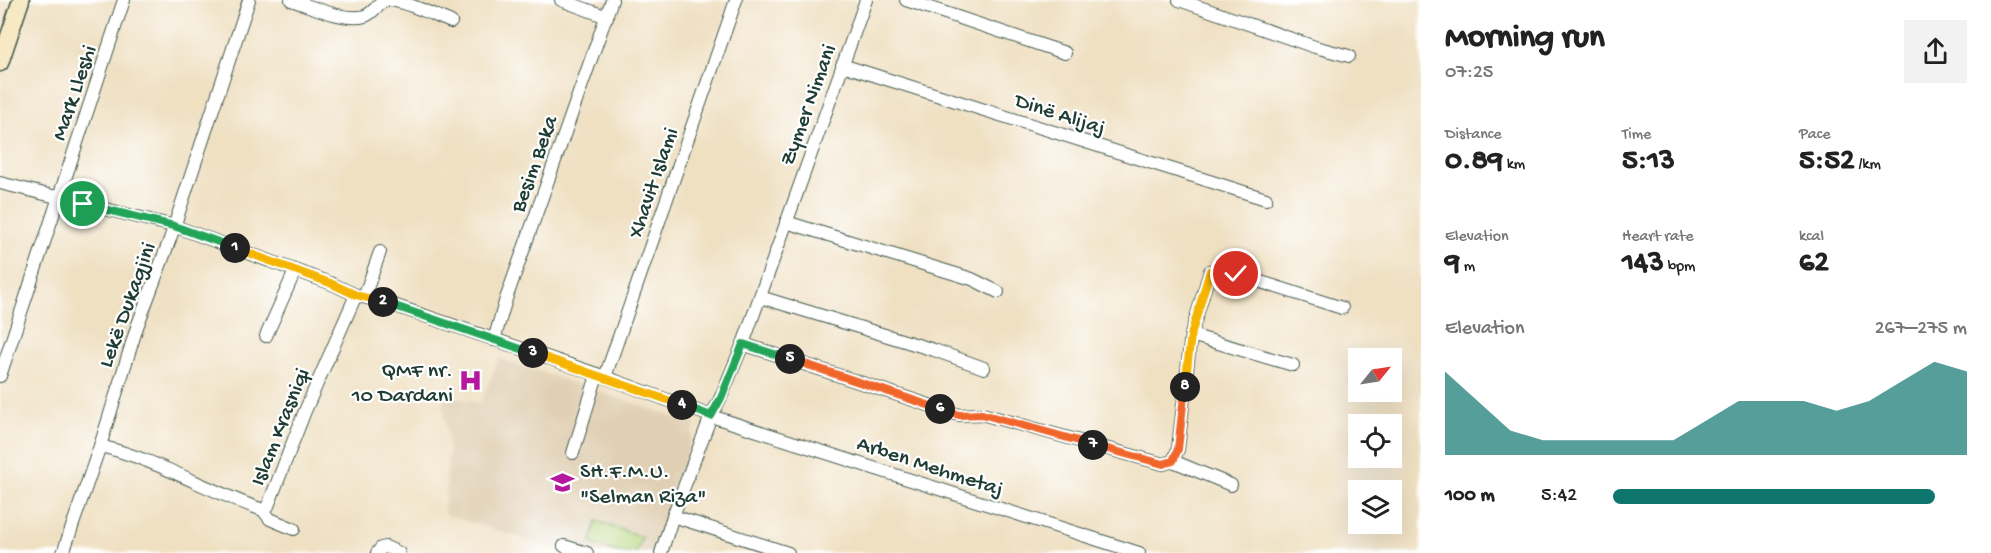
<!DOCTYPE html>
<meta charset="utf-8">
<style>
body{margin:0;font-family:"Gochi Hand",sans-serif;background:#f2f2f2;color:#222;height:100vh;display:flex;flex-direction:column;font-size:22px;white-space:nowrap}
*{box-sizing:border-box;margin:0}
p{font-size:20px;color:#767676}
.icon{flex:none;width:33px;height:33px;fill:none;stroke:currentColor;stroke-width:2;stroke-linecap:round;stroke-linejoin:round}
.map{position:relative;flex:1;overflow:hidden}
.details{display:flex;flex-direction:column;background:#fff;width:570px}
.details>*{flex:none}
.needle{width:39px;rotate:60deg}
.fabs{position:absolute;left:1348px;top:348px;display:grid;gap:12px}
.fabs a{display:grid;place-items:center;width:54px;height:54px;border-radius:0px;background:#fff;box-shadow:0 6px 24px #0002;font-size:30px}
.pin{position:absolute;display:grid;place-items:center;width:51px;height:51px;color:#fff;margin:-26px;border:3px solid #fff;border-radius:50%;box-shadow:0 2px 6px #0007}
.km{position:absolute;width:30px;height:30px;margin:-15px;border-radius:50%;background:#222;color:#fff;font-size:16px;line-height:30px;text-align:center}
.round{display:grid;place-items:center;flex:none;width:63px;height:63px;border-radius:0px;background:#f2f2f2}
.overview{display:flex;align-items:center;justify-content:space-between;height:102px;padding:0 24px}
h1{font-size:33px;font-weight:700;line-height:45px}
.figures{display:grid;grid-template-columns:repeat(3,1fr);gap:9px;height:102px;padding:6px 24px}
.figures div{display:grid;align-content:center}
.figures b{font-size:30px;font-weight:700}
.figures small{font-size:16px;font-weight:400}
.figures p{font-size:16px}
.chart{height:168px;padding:12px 24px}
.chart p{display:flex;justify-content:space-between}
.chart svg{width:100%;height:108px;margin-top:6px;fill:#0f766e;opacity:.7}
ul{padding:0 24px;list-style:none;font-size:20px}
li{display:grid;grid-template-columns:96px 72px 1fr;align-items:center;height:45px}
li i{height:15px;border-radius:8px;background:#0f766e}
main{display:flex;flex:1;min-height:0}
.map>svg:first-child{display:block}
</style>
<main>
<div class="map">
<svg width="1421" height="553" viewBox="0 0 1421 553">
<rect width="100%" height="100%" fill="#fff"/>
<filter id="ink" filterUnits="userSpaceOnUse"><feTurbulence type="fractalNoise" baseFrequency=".0167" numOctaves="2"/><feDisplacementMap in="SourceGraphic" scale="12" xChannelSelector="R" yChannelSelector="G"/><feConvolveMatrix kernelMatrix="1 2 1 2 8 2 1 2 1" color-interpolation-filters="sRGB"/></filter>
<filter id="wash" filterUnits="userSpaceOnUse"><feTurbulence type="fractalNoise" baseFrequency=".008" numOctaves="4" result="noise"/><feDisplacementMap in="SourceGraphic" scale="24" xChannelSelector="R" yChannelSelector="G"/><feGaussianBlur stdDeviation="1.35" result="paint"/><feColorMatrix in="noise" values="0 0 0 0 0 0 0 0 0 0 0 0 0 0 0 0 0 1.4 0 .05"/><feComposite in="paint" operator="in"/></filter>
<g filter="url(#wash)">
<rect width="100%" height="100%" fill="#efe0c2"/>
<!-- built -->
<polygon fill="#e0cfb2" points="499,358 695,424 656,553 569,553 444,514 449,451 442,393 480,404"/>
<!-- garden -->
<polygon fill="#b6d67e" stroke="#6a8a59" stroke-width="1.5" points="597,521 642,537 636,553 620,553 590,543"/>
</g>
<g filter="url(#ink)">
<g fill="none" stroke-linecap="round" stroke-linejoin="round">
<defs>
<g id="street">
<path d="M 291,0 C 311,6 345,22 365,16 C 374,13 379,1 388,0 C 403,0 436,16 451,22"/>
<polyline points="561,0 607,17"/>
<polyline points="906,0 1065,53"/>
<polyline points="1179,0 1315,47 1349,56"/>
<polyline points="842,65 1266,199"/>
<polyline points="0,183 174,226 330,283 356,295 393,305 605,377 711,416 1139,553"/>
<polyline points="786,222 972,279 998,292"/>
<polyline points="364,297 380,252"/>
<polyline points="760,297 934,350 984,368"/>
<polyline points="1191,335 1210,271 1236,274 1342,308"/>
<polyline points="266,336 295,271"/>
<polyline points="494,340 506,299 612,0"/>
<polyline points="743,344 959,415 982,414 1163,464 1173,461 1178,449 1191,335 1293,365"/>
<polyline points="0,376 124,0"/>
<polyline points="605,377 736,0"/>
<path d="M 100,446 C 159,460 207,491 263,510 L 268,506 L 305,411 L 356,295"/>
<polyline points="573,453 597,375"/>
<polyline points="1173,461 1231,485"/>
<polyline points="263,510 270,519 294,529"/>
<polyline points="673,516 788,553"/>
<polyline points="564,546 587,553"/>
<polyline points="63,553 100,446 137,327 170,239 249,0"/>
<polyline points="377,553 381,548 386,547 399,553"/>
<polyline points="661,553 673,516 711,416 721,397 743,344 866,0"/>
</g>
<polyline id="secondary" points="0,63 21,0"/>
</defs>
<!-- street casing -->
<use href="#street" stroke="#3e5549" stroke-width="14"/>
<!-- secondary casing -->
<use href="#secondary" stroke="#3e5549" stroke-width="19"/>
<!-- street -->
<use href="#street" stroke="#fff" stroke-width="12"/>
<!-- secondary -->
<use href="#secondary" stroke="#f7e9c3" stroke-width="16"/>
</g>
</g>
<g fill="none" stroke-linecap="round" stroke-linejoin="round" filter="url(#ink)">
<defs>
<polyline id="split-1" points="83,204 174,226 235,248"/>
<polyline id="split-2" points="235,248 330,283 356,295 383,302"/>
<polyline id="split-3" points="383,302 533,353"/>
<polyline id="split-4" points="533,353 682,405"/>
<polyline id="split-5" points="682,405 711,416 721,398 743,344 790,359"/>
<polyline id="split-6" points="790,359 940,409"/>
<polyline id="split-7" points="940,409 959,415 982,414 1093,445"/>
<polyline id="split-8" points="1093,445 1163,464 1173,461 1178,449 1185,387"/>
<polyline id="split-9" points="1185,387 1191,335 1210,271 1236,274"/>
</defs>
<!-- split-1 casing -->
<use href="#split-1" stroke="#fff" stroke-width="12"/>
<!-- split-2 casing -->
<use href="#split-2" stroke="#fff" stroke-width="12"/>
<!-- split-3 casing -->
<use href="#split-3" stroke="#fff" stroke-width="12"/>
<!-- split-4 casing -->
<use href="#split-4" stroke="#fff" stroke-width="12"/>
<!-- split-5 casing -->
<use href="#split-5" stroke="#fff" stroke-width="12"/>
<!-- split-6 casing -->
<use href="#split-6" stroke="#fff" stroke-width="12"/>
<!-- split-7 casing -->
<use href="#split-7" stroke="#fff" stroke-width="12"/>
<!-- split-8 casing -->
<use href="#split-8" stroke="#fff" stroke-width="12"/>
<!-- split-9 casing -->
<use href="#split-9" stroke="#fff" stroke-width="12"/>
<!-- split-1 -->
<use href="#split-1" stroke="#22a559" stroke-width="8"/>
<!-- split-2 -->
<use href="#split-2" stroke="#f5b400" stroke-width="8"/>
<!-- split-3 -->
<use href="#split-3" stroke="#22a559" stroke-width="8"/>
<!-- split-4 -->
<use href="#split-4" stroke="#f5b400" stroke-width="8"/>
<!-- split-5 -->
<use href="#split-5" stroke="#22a559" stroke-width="8"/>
<!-- split-6 -->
<use href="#split-6" stroke="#f0652b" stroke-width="8"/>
<!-- split-7 -->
<use href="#split-7" stroke="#f0652b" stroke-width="8"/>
<!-- split-8 -->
<use href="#split-8" stroke="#f0652b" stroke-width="8"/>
<!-- split-9 -->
<use href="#split-9" stroke="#f5b400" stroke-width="8"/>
</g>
<!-- icons -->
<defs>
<symbol id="hospital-bare" viewBox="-9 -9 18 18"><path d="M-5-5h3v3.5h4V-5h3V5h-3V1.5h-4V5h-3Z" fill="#b5179e" stroke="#fff" stroke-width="2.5" paint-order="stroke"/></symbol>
<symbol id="school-bare" viewBox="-9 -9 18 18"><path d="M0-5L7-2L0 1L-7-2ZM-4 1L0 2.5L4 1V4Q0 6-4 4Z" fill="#b5179e" stroke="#fff" stroke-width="2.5" paint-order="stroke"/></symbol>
</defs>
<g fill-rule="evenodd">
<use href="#hospital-bare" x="454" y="364" width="33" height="33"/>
<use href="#school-bare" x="546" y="466" width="33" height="33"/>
</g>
<g text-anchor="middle" stroke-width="4.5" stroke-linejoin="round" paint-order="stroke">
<!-- street labels -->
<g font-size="22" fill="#1f3d34" stroke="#fff">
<text transform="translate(72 92) rotate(-71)" y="8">Mark Lleshi</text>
<text transform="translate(806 104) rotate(-70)" y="8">Zymer Nimani</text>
<text transform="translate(1061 112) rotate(18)" y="8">Dinë Alijaj</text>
<text transform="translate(532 163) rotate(-70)" y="8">Besim Beka</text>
<text transform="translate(651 182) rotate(-71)" y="8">Xhavit Islami</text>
<text transform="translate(125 304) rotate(-70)" y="8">Lekë Dukagjini</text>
<text transform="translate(278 426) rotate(-68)" y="8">Islam Krasniqi</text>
<text transform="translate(931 464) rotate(18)" y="8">Arben Mehmetaj</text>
</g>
<!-- poi labels -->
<g font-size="22" fill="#1f3d34" stroke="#fff" text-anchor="end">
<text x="453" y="376">QMF nr.<tspan x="453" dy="25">10 Dardani</tspan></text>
<text x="580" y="477" text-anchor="start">SH.F.M.U.<tspan x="580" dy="25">"Selman Riza"</tspan></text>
</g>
</g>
</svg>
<div class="fabs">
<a><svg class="needle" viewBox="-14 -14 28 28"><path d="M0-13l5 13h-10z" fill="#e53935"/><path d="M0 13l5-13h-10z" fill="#767676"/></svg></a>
<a><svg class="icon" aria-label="locate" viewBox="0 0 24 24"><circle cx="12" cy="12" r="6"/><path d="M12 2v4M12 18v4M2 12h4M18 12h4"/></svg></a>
<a><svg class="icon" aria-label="layers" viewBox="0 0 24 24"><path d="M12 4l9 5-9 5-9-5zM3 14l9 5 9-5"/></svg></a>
</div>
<div class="pin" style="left:83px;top:204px;background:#1e9e55"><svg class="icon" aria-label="arrive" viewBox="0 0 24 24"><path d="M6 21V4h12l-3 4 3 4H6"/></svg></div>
<div class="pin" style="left:1236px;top:274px;background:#d93025"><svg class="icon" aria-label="check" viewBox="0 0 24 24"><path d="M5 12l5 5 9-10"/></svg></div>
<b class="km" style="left:235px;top:248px">1</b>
<b class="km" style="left:383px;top:302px">2</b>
<b class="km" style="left:533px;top:353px">3</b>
<b class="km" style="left:682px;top:405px">4</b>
<b class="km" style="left:790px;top:359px">5</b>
<b class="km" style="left:940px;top:409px">6</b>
<b class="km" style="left:1093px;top:445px">7</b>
<b class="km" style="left:1185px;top:387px">8</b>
</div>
<section class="details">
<div class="overview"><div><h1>Morning run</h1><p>07:25</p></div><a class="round"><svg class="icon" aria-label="share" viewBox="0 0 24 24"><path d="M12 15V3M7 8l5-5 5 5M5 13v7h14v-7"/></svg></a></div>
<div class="figures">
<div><p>Distance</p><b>0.89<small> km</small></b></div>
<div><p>Time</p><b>5:13</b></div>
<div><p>Pace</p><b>5:52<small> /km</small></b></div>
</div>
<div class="figures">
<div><p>Elevation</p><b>9<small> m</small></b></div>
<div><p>Heart rate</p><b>143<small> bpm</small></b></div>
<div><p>kcal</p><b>62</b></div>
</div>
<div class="chart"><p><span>Elevation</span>267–275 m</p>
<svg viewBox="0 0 160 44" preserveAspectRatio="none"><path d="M0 44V10L10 22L20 34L30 38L40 38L50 38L60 38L70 38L80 30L90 22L100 22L110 22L120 26L130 22L140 14L150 6L160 10V44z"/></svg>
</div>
<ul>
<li><b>100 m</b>5:42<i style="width:91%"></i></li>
</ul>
</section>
</main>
